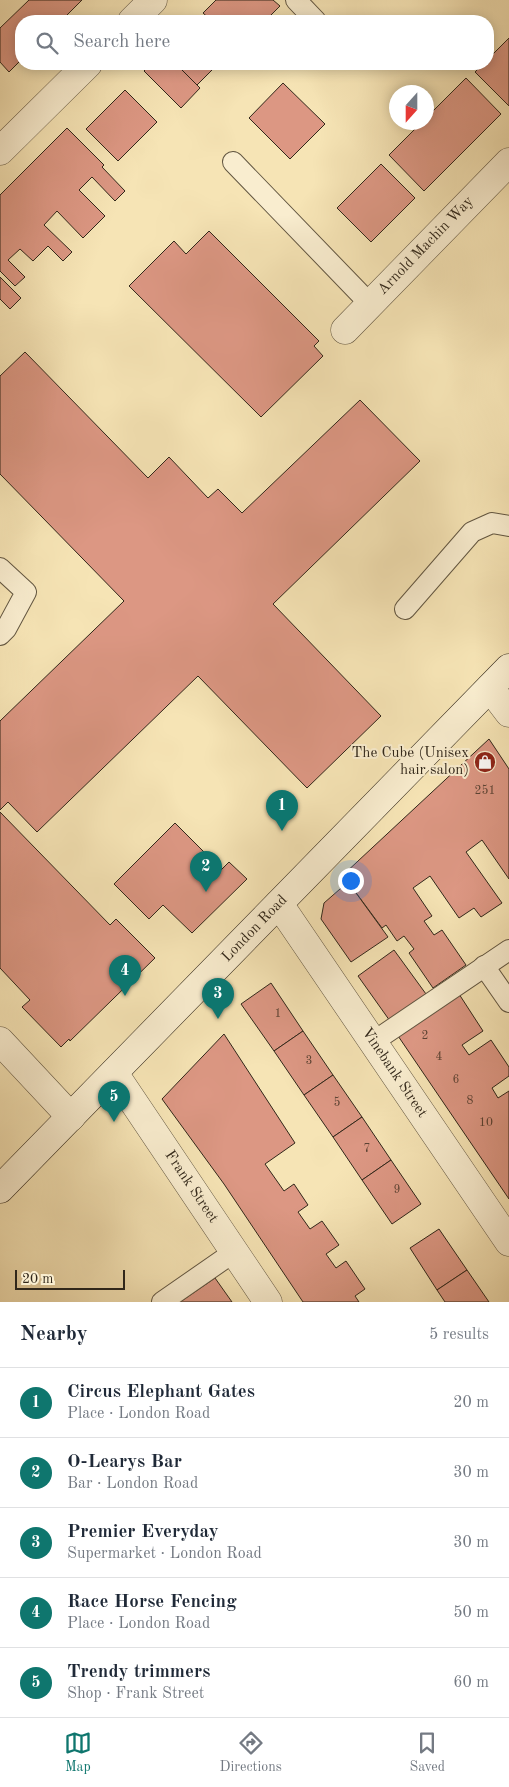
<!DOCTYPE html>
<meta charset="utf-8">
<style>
:root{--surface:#fff;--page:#f2f2f3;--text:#1f2937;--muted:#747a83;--line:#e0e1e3;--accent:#0f766e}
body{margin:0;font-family:"Old Standard TT",serif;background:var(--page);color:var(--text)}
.compass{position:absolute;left:389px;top:85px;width:45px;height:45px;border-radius:50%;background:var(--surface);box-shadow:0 2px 12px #0003;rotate:201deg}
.scale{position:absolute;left:15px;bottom:12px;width:110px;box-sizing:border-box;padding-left:5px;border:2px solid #31271a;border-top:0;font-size:14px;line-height:18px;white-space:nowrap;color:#31271a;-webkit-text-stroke:4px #f9edcf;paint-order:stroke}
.you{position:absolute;left:350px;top:880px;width:18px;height:18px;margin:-12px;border:4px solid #fff;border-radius:50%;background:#1a73e8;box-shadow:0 0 0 8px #1a73e833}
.badge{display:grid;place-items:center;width:32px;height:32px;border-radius:50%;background:var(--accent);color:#fff;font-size:16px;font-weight:700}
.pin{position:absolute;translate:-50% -41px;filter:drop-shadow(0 1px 2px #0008)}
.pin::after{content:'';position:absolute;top:26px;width:18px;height:15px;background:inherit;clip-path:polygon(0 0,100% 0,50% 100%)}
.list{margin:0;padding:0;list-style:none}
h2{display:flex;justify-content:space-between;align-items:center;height:65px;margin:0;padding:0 20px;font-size:21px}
h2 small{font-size:16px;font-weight:400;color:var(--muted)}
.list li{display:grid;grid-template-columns:32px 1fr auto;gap:15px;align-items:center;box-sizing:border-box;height:70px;padding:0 20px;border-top:1px solid var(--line)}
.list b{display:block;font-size:19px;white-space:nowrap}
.list p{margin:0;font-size:16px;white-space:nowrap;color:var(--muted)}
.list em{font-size:16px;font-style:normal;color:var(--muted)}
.icon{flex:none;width:28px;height:28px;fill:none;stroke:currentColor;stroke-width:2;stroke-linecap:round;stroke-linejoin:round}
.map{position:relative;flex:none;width:509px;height:1302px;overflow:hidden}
.search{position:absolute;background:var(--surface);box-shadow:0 2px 12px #0003;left:15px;right:15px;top:15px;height:55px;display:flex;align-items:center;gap:12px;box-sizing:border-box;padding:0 18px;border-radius:20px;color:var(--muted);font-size:19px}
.sheet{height:415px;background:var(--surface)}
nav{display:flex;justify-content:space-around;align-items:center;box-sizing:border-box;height:70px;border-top:1px solid var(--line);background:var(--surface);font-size:14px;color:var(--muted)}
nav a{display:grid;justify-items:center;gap:2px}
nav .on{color:var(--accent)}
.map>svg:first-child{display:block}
.building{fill:#dc9783;stroke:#31271a}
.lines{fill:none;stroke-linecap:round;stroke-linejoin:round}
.lane-casing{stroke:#625641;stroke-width:22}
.street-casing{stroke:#625641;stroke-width:29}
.secondary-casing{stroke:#31271a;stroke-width:29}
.lane{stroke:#f9edcf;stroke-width:20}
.street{stroke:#f9edcf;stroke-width:28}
.secondary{stroke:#f9edcf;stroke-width:28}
.labels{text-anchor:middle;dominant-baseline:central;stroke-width:4;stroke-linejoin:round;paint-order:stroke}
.number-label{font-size:12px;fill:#5c4334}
.street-label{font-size:15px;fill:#31271a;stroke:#f9edcf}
.poi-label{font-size:15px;fill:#31271a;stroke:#f9edcf;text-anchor:end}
</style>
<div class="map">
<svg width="509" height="1302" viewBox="0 0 509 1302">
<rect width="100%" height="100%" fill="#f6e4b5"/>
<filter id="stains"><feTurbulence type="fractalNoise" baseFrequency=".004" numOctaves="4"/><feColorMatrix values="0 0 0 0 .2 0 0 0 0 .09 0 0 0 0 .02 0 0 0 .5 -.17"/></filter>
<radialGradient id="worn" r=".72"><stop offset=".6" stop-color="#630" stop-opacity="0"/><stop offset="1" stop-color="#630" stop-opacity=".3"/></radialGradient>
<g class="building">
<path d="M 29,0 L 82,0 L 61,21 L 21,21 L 21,60 L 9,72 L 0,62 L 0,28 Z"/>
<path d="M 216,0 L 273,0 L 280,6 L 265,21 L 212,21 L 203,13 Z"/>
<path d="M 509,38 L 509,106 L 475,72 L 483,64 L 488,64 L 488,59 Z"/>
<path d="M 151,64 L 176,64 L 200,88 L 181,108 L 144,71 Z"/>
<path d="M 176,64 L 218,64 L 197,85 Z"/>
<path d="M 466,78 L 501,114 L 424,191 L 389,155 L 422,122 L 426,122 L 426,118 Z"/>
<path d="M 283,83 L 325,124 L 290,159 L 249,118 Z"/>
<path d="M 125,90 L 157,122 L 118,161 L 86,129 Z"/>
<path d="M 67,128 L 104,165 L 102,167 L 125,191 L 115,201 L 92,177 L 79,190 L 105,216 L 83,238 L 57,211 L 44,225 L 72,252 L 63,261 L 48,246 L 33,261 L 20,249 L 8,260 L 25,277 L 15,286 L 0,271 L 0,195 Z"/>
<path d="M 381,164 L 415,198 L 371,242 L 337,208 Z"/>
<path d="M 209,231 L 319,341 L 314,346 L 323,356 L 261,417 L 129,286 L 174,241 L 186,254 Z"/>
<path d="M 0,277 L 21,298 L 10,309 L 0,299 Z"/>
<path d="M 25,352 L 148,478 L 169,457 L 208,498 L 218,489 L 242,513 L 360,400 L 420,461 L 273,604 L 381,716 L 307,788 L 198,676 L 37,832 L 8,802 L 0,810 L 0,721 L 124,601 L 0,474 L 0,376 Z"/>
<path d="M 489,739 L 509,769 L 509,879 L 482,840 L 466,852 L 502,903 L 481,917 L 474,908 L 459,918 L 430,876 L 413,888 L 432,916 L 424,921 L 434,935 L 442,930 L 466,965 L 433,988 L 409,953 L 414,949 L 404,936 L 397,941 L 386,925 L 382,928 L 343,875 Z"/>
<path d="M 0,812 L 110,925 L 116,919 L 155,958 L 70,1041 L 69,1039 L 61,1047 L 22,1007 L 30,1000 L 0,968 Z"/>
<path d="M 175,823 L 211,859 L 196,873 L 207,884 L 229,862 L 247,879 L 192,933 L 163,905 L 149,919 L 114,884 Z"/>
<path d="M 348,882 L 388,937 L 351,962 L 321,919 L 324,903 Z"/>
<path d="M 394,950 L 426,994 L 390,1021 L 358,976 Z"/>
<path d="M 271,983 L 303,1031 L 274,1051 L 241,1004 Z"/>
<path d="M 459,994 L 483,1031 L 462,1045 L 469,1055 L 491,1040 L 509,1067 L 509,1076 L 492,1088 L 498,1098 L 509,1091 L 509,1199 L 394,1030 Z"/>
<path d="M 303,1031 L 333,1075 L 304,1095 L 274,1051 Z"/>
<path d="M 224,1034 L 295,1143 L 265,1164 L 284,1191 L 294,1184 L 308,1205 L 298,1212 L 310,1229 L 322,1221 L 339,1245 L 326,1254 L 336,1268 L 346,1261 L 365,1289 L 355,1296 L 359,1302 L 303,1302 L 224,1184 L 162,1099 Z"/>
<path d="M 333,1075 L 362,1117 L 333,1137 L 304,1095 Z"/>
<path d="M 362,1117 L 391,1160 L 362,1180 L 333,1137 Z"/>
<path d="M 391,1160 L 421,1204 L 392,1224 L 362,1180 Z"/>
<path d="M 439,1229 L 467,1270 L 437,1290 L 410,1248 Z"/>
<path d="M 467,1270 L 489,1302 L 445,1302 L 437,1290 Z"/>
<path d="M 215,1278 L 232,1302 L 180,1302 Z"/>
</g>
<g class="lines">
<g class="lane-casing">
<g id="lane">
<path d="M 296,0 L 316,21"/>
<path d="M 233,162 L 370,304"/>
<path d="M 0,568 L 26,592 L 6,629 L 0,635"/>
<path d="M 405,609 L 472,532 L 492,523 L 509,526"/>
<path d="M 484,966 L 509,1002"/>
<path d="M 373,1042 L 509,950"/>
<path d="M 162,1302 L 234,1252"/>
</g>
</g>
<g class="street-casing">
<g id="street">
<path d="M 132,21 L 153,0"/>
<path d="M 0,151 L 88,64"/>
<path d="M 345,330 L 509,162"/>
<path d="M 490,688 L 509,713"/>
<path d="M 279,904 L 509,1242"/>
<path d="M 0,1041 L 71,1117"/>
<path d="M 114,1073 L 268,1302"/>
</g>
</g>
<g class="secondary-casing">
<path id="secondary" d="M 0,1189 L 509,668"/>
</g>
<use href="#lane" class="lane"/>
<use href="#street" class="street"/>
<use href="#secondary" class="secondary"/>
</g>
<defs>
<g id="shop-disc" transform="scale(1.125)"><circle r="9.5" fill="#8f2418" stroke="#f9edcf"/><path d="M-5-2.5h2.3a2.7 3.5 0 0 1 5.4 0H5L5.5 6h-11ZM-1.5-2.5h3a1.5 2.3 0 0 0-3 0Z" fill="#fff"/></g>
</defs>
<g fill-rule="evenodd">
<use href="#shop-disc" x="485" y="762"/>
</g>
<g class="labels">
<g class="number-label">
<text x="485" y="791">251</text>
<text x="278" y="1014">1</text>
<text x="425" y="1036">2</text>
<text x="439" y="1057">4</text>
<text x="309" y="1061">3</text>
<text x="456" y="1080">6</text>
<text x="470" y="1101">8</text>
<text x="337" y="1103">5</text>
<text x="486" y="1123">10</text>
<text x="367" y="1149">7</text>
<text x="397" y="1190">9</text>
</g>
<g class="street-label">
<text transform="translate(426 246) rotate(-46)">Arnold Machin Way</text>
<text transform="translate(255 929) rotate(-46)">London Road</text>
<text transform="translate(394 1073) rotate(56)">Vinebank Street</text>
<text transform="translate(191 1187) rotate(56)">Frank Street</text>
</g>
<g class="poi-label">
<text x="469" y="753">The Cube (Unisex<tspan x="469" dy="17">hair salon)</tspan></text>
</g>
</g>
<rect width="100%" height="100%" filter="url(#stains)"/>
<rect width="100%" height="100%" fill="url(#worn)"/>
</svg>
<svg class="compass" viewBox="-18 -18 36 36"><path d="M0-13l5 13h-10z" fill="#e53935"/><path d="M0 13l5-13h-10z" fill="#747a83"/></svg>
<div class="scale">20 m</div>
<div class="you"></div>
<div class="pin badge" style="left:282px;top:831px">1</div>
<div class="pin badge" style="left:206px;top:892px">2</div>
<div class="pin badge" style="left:218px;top:1019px">3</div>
<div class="pin badge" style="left:125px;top:996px">4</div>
<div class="pin badge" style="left:114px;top:1122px">5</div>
<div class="search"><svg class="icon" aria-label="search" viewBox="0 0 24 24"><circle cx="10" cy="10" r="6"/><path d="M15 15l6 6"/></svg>Search here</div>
</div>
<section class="sheet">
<h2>Nearby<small>5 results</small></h2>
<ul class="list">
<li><span class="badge">1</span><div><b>Circus Elephant Gates</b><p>Place · London Road</p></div><em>20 m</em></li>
<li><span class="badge">2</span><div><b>O-Learys Bar</b><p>Bar · London Road</p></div><em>30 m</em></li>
<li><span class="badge">3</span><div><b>Premier Everyday</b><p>Supermarket · London Road</p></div><em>30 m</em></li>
<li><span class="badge">4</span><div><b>Race Horse Fencing</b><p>Place · London Road</p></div><em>50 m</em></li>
<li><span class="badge">5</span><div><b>Trendy trimmers</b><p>Shop · Frank Street</p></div><em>60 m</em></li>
</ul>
</section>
<nav>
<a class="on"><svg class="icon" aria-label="map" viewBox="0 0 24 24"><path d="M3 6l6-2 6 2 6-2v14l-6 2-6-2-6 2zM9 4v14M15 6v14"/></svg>Map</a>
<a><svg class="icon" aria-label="directions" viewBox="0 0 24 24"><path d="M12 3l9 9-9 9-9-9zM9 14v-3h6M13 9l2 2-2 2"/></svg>Directions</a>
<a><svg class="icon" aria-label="saved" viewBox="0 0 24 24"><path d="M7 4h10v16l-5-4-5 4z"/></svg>Saved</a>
</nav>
